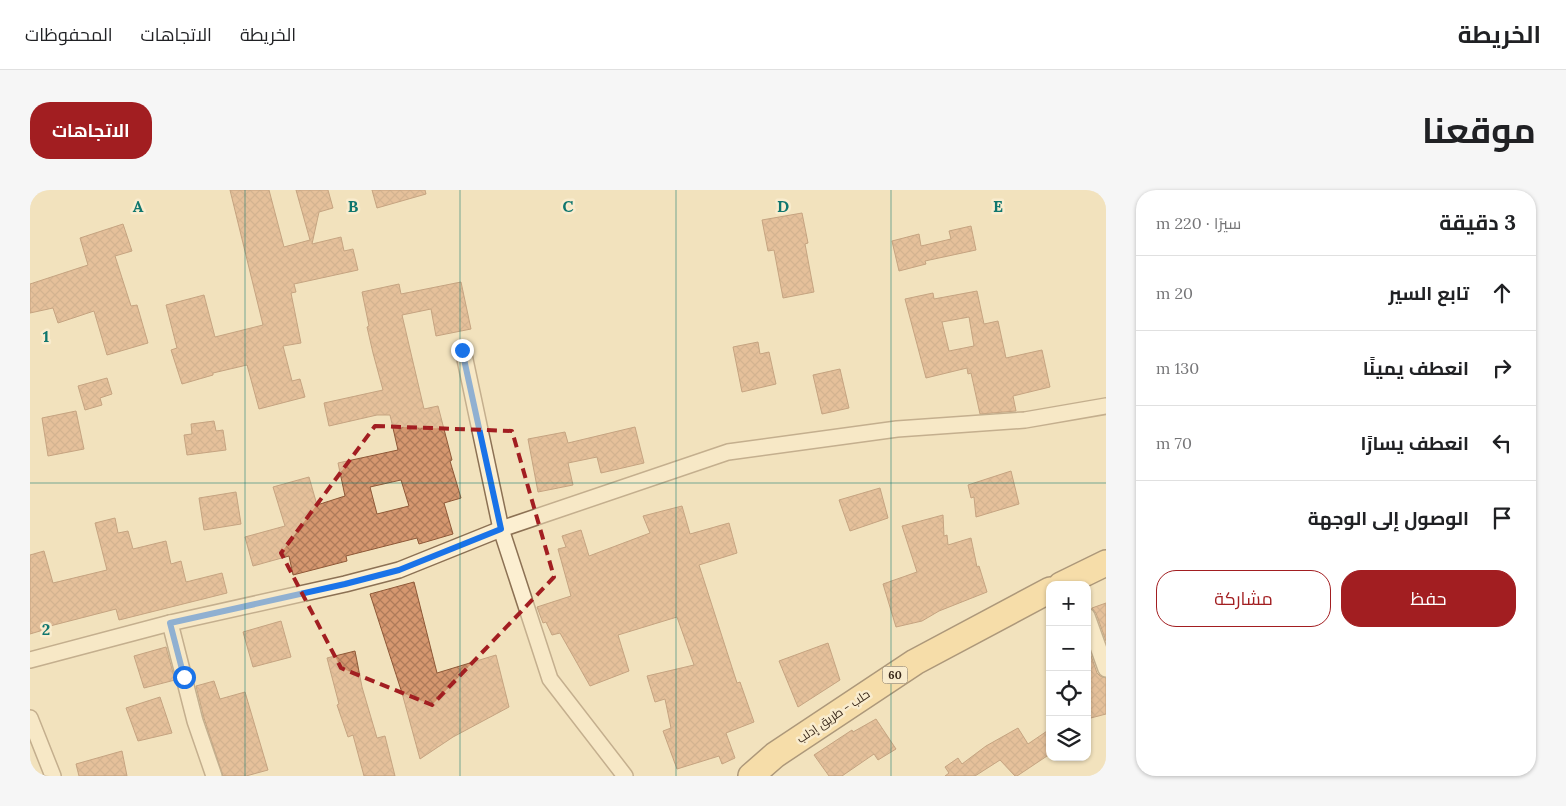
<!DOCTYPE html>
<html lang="ar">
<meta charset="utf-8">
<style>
:root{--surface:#fff;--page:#f6f6f6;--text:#202124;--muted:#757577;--line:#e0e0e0;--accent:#a21e21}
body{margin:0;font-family:Lora,Cairo,serif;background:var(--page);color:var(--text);direction:rtl}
.controls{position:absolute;right:15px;bottom:15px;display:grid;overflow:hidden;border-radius:10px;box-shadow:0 1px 4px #0004}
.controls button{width:45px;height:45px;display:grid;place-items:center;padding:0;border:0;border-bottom:1px solid var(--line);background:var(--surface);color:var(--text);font:25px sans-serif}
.stop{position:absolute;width:15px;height:15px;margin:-11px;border:4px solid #1a73e8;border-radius:50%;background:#fff}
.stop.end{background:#1a73e8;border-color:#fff;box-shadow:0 1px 5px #0008}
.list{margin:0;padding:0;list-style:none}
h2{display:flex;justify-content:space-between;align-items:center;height:65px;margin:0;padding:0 20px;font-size:21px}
h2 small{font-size:16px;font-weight:400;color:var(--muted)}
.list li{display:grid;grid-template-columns:32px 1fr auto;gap:15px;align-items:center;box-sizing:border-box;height:75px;padding:0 20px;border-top:1px solid var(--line)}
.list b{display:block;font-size:19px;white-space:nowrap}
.list em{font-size:16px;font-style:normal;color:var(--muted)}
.actions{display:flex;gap:10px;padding:15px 20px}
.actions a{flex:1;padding:11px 0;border:1px solid var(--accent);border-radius:20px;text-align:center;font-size:18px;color:var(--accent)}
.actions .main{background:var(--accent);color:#fff}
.icon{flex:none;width:28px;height:28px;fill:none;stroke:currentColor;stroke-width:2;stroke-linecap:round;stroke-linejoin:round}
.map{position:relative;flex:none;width:1076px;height:586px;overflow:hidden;direction:ltr;border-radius:20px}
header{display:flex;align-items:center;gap:30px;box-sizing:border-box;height:70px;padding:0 25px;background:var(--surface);border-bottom:1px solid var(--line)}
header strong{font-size:24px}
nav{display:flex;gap:28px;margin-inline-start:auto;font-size:18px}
.intro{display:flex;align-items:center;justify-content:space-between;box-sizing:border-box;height:120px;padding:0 30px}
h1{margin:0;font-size:35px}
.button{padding:12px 22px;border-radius:20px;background:var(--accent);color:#fff;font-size:18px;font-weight:700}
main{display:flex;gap:30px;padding:0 30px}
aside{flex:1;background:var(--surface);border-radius:20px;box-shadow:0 1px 4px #0004}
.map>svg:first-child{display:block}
.building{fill:url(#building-cross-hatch);stroke:#8e5837;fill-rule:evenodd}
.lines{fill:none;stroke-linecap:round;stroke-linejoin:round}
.street-casing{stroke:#8c7154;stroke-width:18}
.primary-casing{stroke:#593f29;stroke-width:28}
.street{stroke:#fcefd1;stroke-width:15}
.primary{stroke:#fbd790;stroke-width:25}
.route{stroke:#1a73e8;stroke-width:6}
.marked{fill:none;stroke:#a21e21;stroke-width:4;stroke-dasharray:10 6;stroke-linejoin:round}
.grid{fill:none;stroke:#0f766e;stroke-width:1;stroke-opacity:0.55}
.labels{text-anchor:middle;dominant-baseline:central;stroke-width:5;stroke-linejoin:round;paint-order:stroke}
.shield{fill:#f9ecce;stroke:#736451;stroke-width:1}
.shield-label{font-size:11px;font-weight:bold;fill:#3a291b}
.street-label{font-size:12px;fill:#3a291b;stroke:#f9ecce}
.grid-label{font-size:16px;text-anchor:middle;font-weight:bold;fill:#0f766e;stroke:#f9ecce;stroke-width:5;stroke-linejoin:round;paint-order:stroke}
</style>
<header>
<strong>الخريطة</strong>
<nav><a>الخريطة</a><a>الاتجاهات</a><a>المحفوظات</a></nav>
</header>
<div class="intro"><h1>موقعنا</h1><a class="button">الاتجاهات</a></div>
<main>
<aside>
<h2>3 دقيقة<small>سيرًا · 220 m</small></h2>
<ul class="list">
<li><svg class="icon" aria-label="ahead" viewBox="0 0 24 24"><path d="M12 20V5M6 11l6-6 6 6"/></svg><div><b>تابع السير</b></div><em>20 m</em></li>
<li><svg class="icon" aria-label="right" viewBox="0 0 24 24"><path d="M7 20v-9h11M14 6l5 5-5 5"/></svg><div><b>انعطف يمينًا</b></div><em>130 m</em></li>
<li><svg class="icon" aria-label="left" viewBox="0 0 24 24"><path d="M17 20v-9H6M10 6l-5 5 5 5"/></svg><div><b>انعطف يسارًا</b></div><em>70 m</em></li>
<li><svg class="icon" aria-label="arrive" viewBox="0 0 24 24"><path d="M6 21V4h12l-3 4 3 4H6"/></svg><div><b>الوصول إلى الوجهة</b></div></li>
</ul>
<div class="actions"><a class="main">حفظ</a><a>مشاركة</a></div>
</aside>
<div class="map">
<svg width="1076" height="586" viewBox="0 0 1076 586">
<defs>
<pattern id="building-cross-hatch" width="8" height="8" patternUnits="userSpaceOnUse" patternTransform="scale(1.25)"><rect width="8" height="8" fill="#d5976f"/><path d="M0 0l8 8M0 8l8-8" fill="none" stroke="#ae7b5a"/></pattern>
</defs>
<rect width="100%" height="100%" fill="#f2e2bd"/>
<g class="building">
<path d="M 200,0 L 239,0 L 254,57 L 280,50 L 266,0 L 298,0 L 303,18 L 289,22 L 282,54 L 311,47 L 314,61 L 323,59 L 328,80 L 264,94 L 266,102 L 261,103 L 271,153 L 253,156 L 262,191 L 270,189 L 275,207 L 229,219 L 217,175 L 183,183 L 183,185 L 152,194 L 141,160 L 147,158 L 136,115 L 174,105 L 185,147 L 233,135 Z"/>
<path d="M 342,0 L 395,0 L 396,4 L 347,18 Z"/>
<path d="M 772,23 L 778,53 L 775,54 L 784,102 L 753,108 L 744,60 L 738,61 L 732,30 Z"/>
<path d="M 93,34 L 102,61 L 85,66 L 101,116 L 107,115 L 118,153 L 77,165 L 64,121 L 28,133 L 23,118 L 0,123 L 0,94 L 58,75 L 50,48 Z"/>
<path d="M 941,36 L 946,60 L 895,71 L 896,74 L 869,81 L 862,51 L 889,44 L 891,56 L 921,49 L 919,41 Z"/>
<path d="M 431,92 L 441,139 L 406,146 L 401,119 L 372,125 L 394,219 L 408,216 L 422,270 L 420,271 L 431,308 L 414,313 L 423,344 L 389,354 L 387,348 L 316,366 L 317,371 L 263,385 L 259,366 L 223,376 L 215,347 L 255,336 L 243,297 L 279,287 L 287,315 L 315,306 L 308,273 L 368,260 L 360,225 L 347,225 L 299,236 L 294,213 L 353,200 L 343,163 L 337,137 L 339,136 L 332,102 L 369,94 L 371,104 ZM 371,290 L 379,316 L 347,324 L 340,297 Z"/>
<path d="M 947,101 L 954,134 L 968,131 L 976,168 L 1012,160 L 1020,197 L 983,206 L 986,221 L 950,224 L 941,183 L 938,184 L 937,178 L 896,188 L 875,109 L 903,103 L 904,109 ZM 939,127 L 944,156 L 919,161 L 912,132 Z"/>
<path d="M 728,152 L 730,164 L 739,162 L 746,194 L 712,202 L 703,157 Z"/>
<path d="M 810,179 L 819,218 L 792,224 L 783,185 Z"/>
<path d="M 77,188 L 82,204 L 70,208 L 72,215 L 55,220 L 48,196 Z"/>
<path d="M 46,221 L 54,259 L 18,266 L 12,228 Z"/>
<path d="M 184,231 L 186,241 L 193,240 L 196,260 L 157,265 L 154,245 L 162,244 L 161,234 Z"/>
<path d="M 605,237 L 614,273 L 571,283 L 567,267 L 538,273 L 543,295 L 508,302 L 498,249 L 535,242 L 538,253 Z"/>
<path d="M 981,281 L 989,314 L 946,327 L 944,307 L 941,308 L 938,295 Z"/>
<path d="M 850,298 L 858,328 L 820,341 L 809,310 Z"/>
<path d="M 206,302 L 211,334 L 174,340 L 169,308 Z"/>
<path d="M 652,316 L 660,344 L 699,333 L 707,363 L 669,375 L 707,493 L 710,492 L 724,532 L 696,543 L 705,568 L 692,574 L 689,566 L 647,579 L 633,541 L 641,538 L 635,509 L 625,512 L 617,486 L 664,475 L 647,427 L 588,445 L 599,481 L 560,496 L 530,443 L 522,445 L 516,432 L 513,433 L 507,417 L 541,406 L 528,359 L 536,357 L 532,346 L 551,340 L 559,366 L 620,343 L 613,326 Z"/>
<path d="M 913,325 L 914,346 L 917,345 L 918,355 L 941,348 L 947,377 L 949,376 L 957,402 L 909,421 L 892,431 L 866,437 L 853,394 L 887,382 L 872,336 Z"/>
<path d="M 85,328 L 88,343 L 98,341 L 103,359 L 136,351 L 141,374 L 151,371 L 156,392 L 192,383 L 197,403 L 89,430 L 86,419 L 20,436 L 20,438 L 0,444 L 0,365 L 14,361 L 23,393 L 77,380 L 65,333 Z"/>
<path d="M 384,392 L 407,483 L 466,465 L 479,517 L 423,547 L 390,569 L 372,503 L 340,404 Z"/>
<path d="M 1076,413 L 1076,451 L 1066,423 L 1062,418 Z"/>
<path d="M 251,431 L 261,467 L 223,477 L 213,442 Z"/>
<path d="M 798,453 L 810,490 L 768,517 L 749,471 Z"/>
<path d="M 1057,454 L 1067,483 L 1070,486 L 1076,488 L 1076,524 L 1057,529 Z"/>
<path d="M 136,457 L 145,490 L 114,498 L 104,466 Z"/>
<path d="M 325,461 L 332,497 L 347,548 L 355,546 L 365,586 L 334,586 L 323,545 L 318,547 L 307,515 L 309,514 L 297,468 Z"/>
<path d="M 184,491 L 190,509 L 215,502 L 238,580 L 216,586 L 193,586 L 174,528 L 166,496 Z"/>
<path d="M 130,507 L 142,543 L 108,551 L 96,518 Z"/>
<path d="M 846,529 L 866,559 L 848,570 L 844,564 L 812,586 L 799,586 L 784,565 L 822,540 L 823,542 Z"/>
<path d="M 988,538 L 998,554 L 1020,539 L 1020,564 L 987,586 L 985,586 L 970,570 L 945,586 L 915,586 L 919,583 L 915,577 L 928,568 L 932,574 L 956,556 Z"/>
<path d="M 92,561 L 97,586 L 49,586 L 46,574 Z"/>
</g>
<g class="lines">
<g class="street-casing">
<g id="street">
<path d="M 433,160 L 471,339 L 520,489 L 595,586"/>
<path d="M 1057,426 L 1076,479"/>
<path d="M 140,433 L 165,531 L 184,586"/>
<path d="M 0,470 L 140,433 L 315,394 L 369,380 L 471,339 L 698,262 L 867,239 L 995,230 L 1076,216"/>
<path d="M 0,528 L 23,586"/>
</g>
</g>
<g class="primary-casing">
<g id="primary">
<path d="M 1031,395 L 1076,373"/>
<path d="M 721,586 L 745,565 L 885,472 L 1020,400"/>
</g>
</g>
<use href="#street" class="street"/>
<use href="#primary" class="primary"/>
</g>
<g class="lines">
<path class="route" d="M 154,487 L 140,433 L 315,394 L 369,380 L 471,339 L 432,160"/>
</g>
<path d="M0 0H1076V586H0ZM 345,236 L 482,241 L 524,387 L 402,515 L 311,478 L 251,363 Z" fill="#f2e2bd" fill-opacity=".55" fill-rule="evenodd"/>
<path class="marked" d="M 345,236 L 482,241 L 524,387 L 402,515 L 311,478 L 251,363 Z"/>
<path class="grid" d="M 215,0 L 215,586M 430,0 L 430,586M 646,0 L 646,586M 861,0 L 861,586M 0,293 L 1076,293"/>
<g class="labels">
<rect class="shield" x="852.5" y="476.5" width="25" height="17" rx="4"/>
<g class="shield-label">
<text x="865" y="485">60</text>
</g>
<g class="street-label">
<text transform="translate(803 526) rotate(-34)">حلب - طريق إدلب</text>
</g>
</g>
<g class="grid-label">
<text x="108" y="22">A</text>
<text x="323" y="22">B</text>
<text x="538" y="22">C</text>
<text x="753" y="22">D</text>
<text x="968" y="22">E</text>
<text x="16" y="152">1</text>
<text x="16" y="445">2</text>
</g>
</svg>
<div class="controls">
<button>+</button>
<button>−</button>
<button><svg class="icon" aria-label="locate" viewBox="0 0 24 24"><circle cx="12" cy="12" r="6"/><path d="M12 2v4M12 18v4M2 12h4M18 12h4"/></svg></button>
<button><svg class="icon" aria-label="layers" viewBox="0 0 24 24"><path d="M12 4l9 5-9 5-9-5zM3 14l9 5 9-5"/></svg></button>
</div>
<div class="stop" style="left:154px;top:487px"></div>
<div class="stop end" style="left:432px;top:160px"></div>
</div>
</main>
